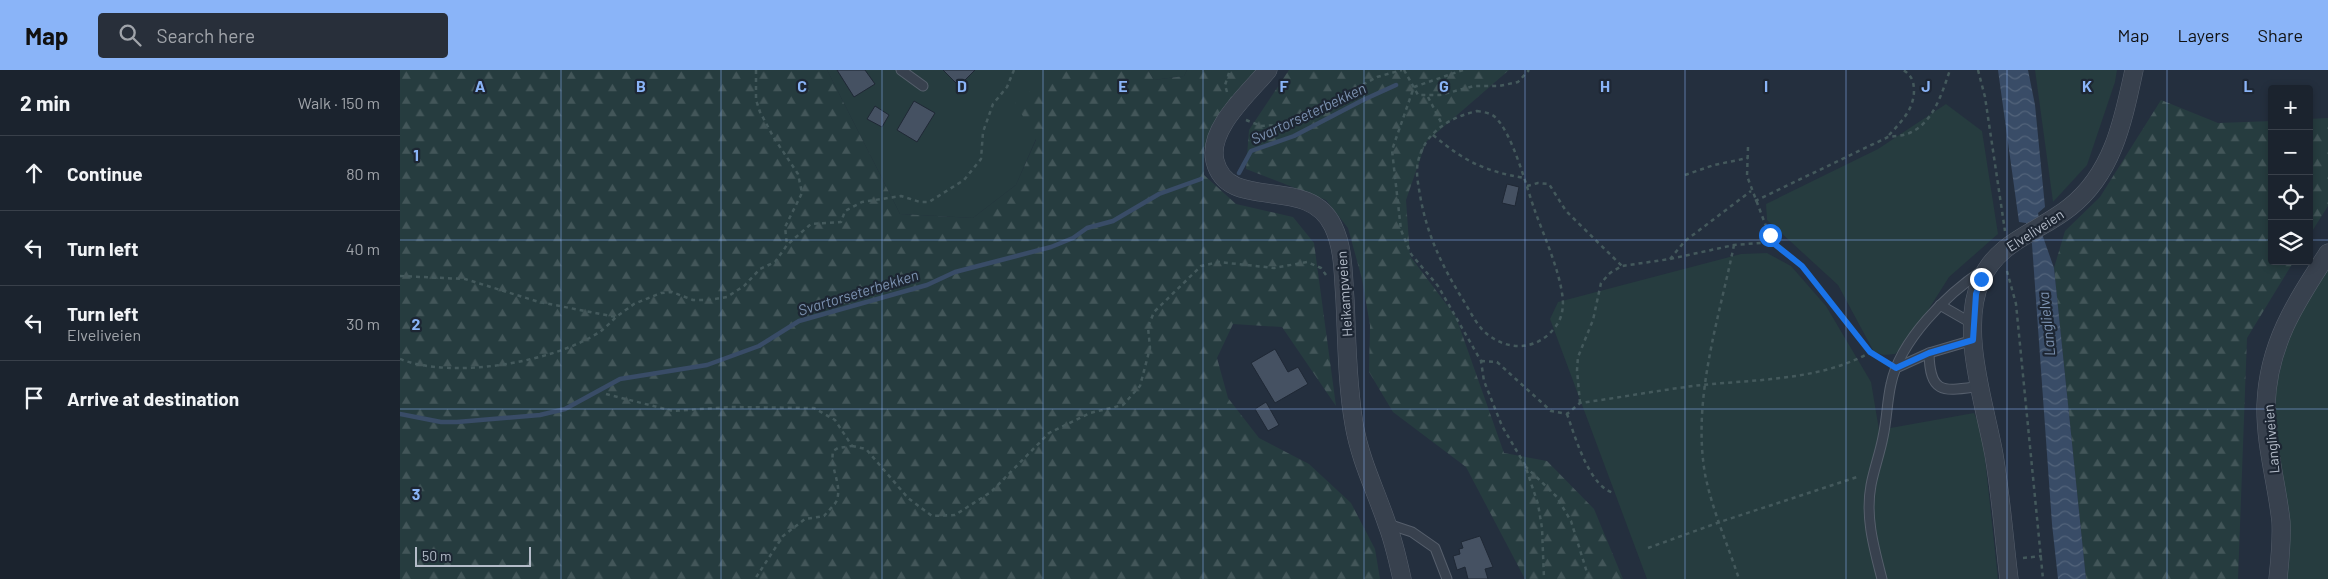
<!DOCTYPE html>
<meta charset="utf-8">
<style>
:root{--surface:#1b232e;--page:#282f3a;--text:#f1f3f6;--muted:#a0a4aa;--line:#39404a;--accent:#8ab4f8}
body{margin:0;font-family:Barlow,sans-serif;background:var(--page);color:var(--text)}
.controls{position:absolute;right:15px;top:15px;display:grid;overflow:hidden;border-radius:5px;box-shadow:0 2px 8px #0003}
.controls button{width:45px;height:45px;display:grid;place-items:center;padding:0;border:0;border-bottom:1px solid var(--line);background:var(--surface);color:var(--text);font:25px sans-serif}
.scale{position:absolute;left:15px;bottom:12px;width:116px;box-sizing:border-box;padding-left:5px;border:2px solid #b4bcc9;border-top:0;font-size:14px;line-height:18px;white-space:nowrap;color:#b4bcc9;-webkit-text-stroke:4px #1d2633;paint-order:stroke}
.stop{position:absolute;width:15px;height:15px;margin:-11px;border:4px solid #1a73e8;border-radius:50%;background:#fff}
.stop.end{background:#1a73e8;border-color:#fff;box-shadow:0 1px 5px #0008}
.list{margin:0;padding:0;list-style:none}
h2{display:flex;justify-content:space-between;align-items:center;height:65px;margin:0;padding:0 20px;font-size:21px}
h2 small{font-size:16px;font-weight:400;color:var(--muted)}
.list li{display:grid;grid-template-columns:32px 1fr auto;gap:15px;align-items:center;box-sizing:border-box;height:75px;padding:0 20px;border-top:1px solid var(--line)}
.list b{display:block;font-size:19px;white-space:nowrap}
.list p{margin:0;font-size:16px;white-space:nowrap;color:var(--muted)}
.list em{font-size:16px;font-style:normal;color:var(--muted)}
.icon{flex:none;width:28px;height:28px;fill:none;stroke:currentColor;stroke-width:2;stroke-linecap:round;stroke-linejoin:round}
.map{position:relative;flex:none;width:1928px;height:509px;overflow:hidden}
header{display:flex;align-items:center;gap:30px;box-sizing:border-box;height:70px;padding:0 25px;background:var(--accent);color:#111}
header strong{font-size:24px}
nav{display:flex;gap:28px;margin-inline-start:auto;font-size:18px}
.search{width:350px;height:45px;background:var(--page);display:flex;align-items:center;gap:12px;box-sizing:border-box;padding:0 18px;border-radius:5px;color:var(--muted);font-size:19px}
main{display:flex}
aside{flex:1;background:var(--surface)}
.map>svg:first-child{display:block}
.green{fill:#263c3f}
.forest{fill:url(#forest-firs)}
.water{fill:url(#water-waves)}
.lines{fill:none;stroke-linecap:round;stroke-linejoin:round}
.stream{stroke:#394c67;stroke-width:4.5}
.building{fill:#455162;stroke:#1f2835}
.service-casing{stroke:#565f6c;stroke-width:11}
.minor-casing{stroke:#565f6c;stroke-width:19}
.path{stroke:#44595c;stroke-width:2.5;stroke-dasharray:4 4;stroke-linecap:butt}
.service{stroke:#38414e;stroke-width:9}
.minor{stroke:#38414e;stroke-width:18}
.route{stroke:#1a73e8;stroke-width:6}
.grid{fill:none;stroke:#8ab4f8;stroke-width:1;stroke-opacity:0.55}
.labels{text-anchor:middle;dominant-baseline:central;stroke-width:4.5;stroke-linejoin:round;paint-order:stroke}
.street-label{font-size:14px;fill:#b4bcc9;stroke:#1d2633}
.water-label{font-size:15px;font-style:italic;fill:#7c92b1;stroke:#1d2633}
.grid-label{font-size:16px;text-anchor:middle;font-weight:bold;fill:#8ab4f8;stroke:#1d2633;stroke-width:4.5;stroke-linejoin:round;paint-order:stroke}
</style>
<header>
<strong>Map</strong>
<div class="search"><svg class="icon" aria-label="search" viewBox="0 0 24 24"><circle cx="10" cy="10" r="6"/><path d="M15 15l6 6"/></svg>Search here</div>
<nav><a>Map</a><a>Layers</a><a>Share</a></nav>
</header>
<main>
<aside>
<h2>2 min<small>Walk · 150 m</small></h2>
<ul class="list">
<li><svg class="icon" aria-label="ahead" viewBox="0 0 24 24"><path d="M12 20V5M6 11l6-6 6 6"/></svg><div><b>Continue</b></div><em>80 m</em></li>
<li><svg class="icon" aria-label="left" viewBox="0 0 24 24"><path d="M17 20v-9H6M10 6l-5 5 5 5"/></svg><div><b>Turn left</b></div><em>40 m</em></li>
<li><svg class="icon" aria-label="left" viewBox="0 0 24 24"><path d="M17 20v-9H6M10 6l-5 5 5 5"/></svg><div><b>Turn left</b><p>Elveliveien</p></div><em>30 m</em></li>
<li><svg class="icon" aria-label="arrive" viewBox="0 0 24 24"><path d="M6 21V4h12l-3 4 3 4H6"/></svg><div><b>Arrive at destination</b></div></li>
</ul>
</aside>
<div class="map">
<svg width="1928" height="509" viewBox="0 0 1928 509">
<defs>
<pattern id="forest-firs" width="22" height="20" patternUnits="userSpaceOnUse" patternTransform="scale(1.25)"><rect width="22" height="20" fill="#263c3f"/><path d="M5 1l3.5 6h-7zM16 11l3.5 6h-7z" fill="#435659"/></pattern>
<pattern id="water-waves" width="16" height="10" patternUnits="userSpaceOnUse" patternTransform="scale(1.25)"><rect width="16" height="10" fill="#394c67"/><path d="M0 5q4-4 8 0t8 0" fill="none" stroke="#53647b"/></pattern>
</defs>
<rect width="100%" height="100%" fill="#242f3e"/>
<g class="green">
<path d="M 427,0 L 659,0 L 636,69 L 616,115 L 573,148 L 500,144 Z"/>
<path d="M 748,0 L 787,0 L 784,6 L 754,10 Z"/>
<path d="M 1635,0 L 1717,0 L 1715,12 L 1687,95 L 1653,132 Z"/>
<path d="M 1546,34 L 1582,61 L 1598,164 L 1549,207 L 1508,272 L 1495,284 L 1484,285 L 1474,282 L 1438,215 L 1367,150 L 1366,134 L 1478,79 Z"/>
<path d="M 1367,183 L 1391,196 L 1426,236 L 1471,312 L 1479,360 L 1574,343 L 1582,361 L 1598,509 L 1247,509 L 1150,249 L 1158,232 L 1341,184 Z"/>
<path d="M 1928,198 L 1928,509 L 1884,509 L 1890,457 L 1877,367 L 1875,321 L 1887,272 L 1913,219 Z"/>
</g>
<g class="forest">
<path d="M 0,0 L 427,0 L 500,144 L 573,148 L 616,115 L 636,70 L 615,32 L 659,0 L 748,0 L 754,10 L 784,6 L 787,0 L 862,0 L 804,78 L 804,105 L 836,134 L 893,147 L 914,173 L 936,336 L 882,257 L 833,254 L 817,288 L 828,328 L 859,368 L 909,394 L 951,433 L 975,479 L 980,509 L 0,509 Z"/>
<path d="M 889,0 L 1109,0 L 1026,72 L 1006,130 L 1010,186 L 1056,247 L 1104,383 L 1147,391 L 1194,439 L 1223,509 L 1125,509 L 1066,397 L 993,342 L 969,302 L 970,255 L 962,209 L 948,158 L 926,130 L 846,99 L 849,60 Z"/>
<path d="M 1761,30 L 1818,53 L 1872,51 L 1872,191 L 1894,191 L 1847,268 L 1838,509 L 1686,509 L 1654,198 L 1665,161 L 1700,127 Z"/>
<path d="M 1928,48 L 1928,136 L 1909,166 L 1909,49 Z"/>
</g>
<path class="water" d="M 1598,0 L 1628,0 L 1635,35 L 1645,137 L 1638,143 L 1642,164 L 1654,198 L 1686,509 L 1658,509 L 1652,454 L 1632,174 L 1626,153 L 1619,152 Z"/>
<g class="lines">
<g class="stream">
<path d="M 839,103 L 851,81 L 894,66 L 963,30 L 996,15"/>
<path d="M 0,344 L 41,352 L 57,352 L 140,345 L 165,339 L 220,309 L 307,295 L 359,276 L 399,251 L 527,215 L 555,202 L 651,177 L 673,168 L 687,158 L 713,151 L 759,124 L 801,109"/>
</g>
</g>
<g class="building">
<path d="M 437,0 L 465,0 L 475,14 L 454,27 Z"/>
<path d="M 543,0 L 575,0 L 559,16 Z"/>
<path d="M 514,31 L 535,43 L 517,72 L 497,60 Z"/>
<path d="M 475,36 L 489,45 L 482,57 L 467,49 Z"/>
<path d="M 1107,114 L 1119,117 L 1115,136 L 1102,133 Z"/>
<path d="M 875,279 L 888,302 L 898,297 L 908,314 L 875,333 L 851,293 Z"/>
<path d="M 866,332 L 879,355 L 868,361 L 855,339 Z"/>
<path d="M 1080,466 L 1093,497 L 1085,499 L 1088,509 L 1068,509 L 1065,497 L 1057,500 L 1053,486 L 1060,484 L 1059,479 L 1063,478 L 1061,472 Z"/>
</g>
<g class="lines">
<g class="service-casing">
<g id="service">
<path d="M 501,0 L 523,16"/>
<path d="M 1540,235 L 1573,254"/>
<path d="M 1529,283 C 1530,326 1544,321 1581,316"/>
<path d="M 1496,298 L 1529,283 L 1573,270"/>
<path d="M 988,454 L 1012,462 L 1035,478 L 1047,509"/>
<path d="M 1482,509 C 1474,478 1465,447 1471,415 C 1474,399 1480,383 1483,367 C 1487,349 1487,331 1491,314 C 1500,270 1547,224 1583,200"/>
</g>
</g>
<g class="minor-casing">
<g id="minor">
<path d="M 868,0 C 849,23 807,59 815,91 C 828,144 908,103 933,156 C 944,179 943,204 945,230 C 947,271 947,313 954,354 C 960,390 976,421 987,454 C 994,472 998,491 1002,509"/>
<path d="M 1609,509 C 1604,468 1601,426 1594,385 C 1585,334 1559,260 1581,210 C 1598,171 1639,162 1670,137 C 1713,103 1723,51 1734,0"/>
<path d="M 1878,509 C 1880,490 1882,471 1881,452 C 1877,413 1865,375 1866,335 C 1868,274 1896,232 1928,183"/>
</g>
</g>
<g class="path">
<path d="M 356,0 L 356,30 L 360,42 L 374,68 L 398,104 L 402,123 L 385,157 L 387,175"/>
<path d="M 1004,0 L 1018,25 L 1040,25 L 1074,16 L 1099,16 L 1118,12 L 1129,0"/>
<path d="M 1063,0 L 1014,17 L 992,80 L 1001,160 L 1011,184 L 1038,216 L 1081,291 L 1084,311 L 1102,356 L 1125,395 L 1138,434 L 1142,458 L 1144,509"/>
<path d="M 1578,0 L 1585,27 L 1605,161"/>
<path d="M 827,22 L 825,15 L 830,0"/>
<path d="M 1028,27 L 1042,54"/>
<path d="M 1077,41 C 1083,42 1091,43 1095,47 C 1113,64 1126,116 1135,141 C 1144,166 1158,197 1162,223 C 1164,234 1163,247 1156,256 C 1139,280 1109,282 1087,264 C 1078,257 1071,243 1065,233 C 1043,198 1027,166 1020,125 C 1018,113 1015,100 1019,88 C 1027,60 1052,47 1077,41 Z"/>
<path d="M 846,50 L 861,56 L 890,54 L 977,7 L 1002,0"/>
<path d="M 1033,65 C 1064,91 1084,101 1124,108"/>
<path d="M 1489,65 C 1503,50 1518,35 1513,12 C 1511,6 1508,3 1503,0"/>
<path d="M 1348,77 L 1347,106 L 1372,172"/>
<path d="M 1285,105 L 1314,95 L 1348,88"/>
<path d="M 1127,116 L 1138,113 L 1149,114 L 1166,141 L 1222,196"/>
<path d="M 1355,131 L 1488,67 C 1494,66 1501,66 1507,64 C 1533,55 1542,23 1550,0"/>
<path d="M 1334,175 C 1319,249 1292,328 1305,404 C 1312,440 1328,475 1339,509"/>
<path d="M 1270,189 L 1285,171 L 1351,121"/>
<path d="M 1607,201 L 1616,234 L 1643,509"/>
<path d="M 0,206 L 65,209 L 139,232 L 216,247 L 234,234 L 261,223 L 272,222 L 293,230 L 309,230 L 327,227 L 344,216 L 360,199 L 375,192 L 387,175 L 411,154 L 441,152 L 445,141 L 462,132 L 501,126 L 520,132 L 529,132 L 564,110 L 581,89 L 583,62 L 593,34 L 607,17 L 614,0"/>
<path d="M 0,289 C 52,310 156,292 201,261 C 206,257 211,252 216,247"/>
<path d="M 1081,291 L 1097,292 L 1151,341 L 1167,344 L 1180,333 C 1217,328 1255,321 1293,316 C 1351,309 1418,312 1471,282"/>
<path d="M 206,324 L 273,341 L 330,337 L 414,338 L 435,350 L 452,376 L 438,378 L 433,381 C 430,400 442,413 437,430 C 435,435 428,441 424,446 L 405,449 L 383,466 L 355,509"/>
<path d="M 1180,333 L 1177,300 L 1178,287 L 1193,250 L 1201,213 L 1210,203 L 1222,196 L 1270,189 L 1334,175 L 1372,172 L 1390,185 L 1414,210 L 1471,282 L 1486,292"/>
<path d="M 1167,344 C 1175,366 1189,417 1214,423"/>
<path d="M 452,376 L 466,379 L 508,428 L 532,446 L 555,445 L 591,422 L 649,363 L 690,343 L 723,335 L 740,316 L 750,278 L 748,257 L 754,242 L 801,196 L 819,192 L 874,198 L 907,192 L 921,198 L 926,205"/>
<path d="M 1125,396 L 1156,426 L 1171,451 L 1189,509"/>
<path d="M 1248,478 L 1320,452 L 1460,406"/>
<path d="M 1623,488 L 1642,486"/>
</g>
<use href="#service" class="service"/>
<use href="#minor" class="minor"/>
</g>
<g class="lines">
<path class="route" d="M 1370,165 L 1372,172 L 1402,196 L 1470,282 L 1496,298 L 1529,283 L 1573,270 L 1576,224 L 1581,209"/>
</g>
<path class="grid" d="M 161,0 L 161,509M 321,0 L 321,509M 482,0 L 482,509M 643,0 L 643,509M 803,0 L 803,509M 964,0 L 964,509M 1125,0 L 1125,509M 1285,0 L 1285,509M 1446,0 L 1446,509M 1607,0 L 1607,509M 1767,0 L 1767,509M 0,170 L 1872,170M 1909,170 L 1928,170M 0,339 L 1928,339"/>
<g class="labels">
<g class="street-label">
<text transform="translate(1635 160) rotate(-33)">Elveliveien</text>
<text transform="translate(944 224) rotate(-94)">Heikampveien</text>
<text transform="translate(1871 369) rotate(-95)">Langliveien</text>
</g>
<g class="water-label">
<text transform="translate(908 43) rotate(-25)">Svartorseterbekken</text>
<text transform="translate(458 222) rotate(-17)">Svartorseterbekken</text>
<text transform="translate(1646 254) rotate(-96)">Langlielva</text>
</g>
</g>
<g class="grid-label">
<text x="80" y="22">A</text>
<text x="241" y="22">B</text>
<text x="402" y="22">C</text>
<text x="562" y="22">D</text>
<text x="723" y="22">E</text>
<text x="884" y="22">F</text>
<text x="1044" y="22">G</text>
<text x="1205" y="22">H</text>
<text x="1366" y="22">I</text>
<text x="1526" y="22">J</text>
<text x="1687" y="22">K</text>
<text x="1848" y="22">L</text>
<text x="16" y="91">1</text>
<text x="16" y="260">2</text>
<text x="16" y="430">3</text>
</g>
</svg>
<div class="controls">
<button>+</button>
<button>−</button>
<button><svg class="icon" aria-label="locate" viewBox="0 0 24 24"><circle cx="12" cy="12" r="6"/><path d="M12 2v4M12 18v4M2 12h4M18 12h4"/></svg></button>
<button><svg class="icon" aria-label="layers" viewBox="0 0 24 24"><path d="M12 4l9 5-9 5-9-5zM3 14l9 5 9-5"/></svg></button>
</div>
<div class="scale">50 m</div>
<div class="stop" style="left:1370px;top:165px"></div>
<div class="stop end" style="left:1581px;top:209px"></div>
</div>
</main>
